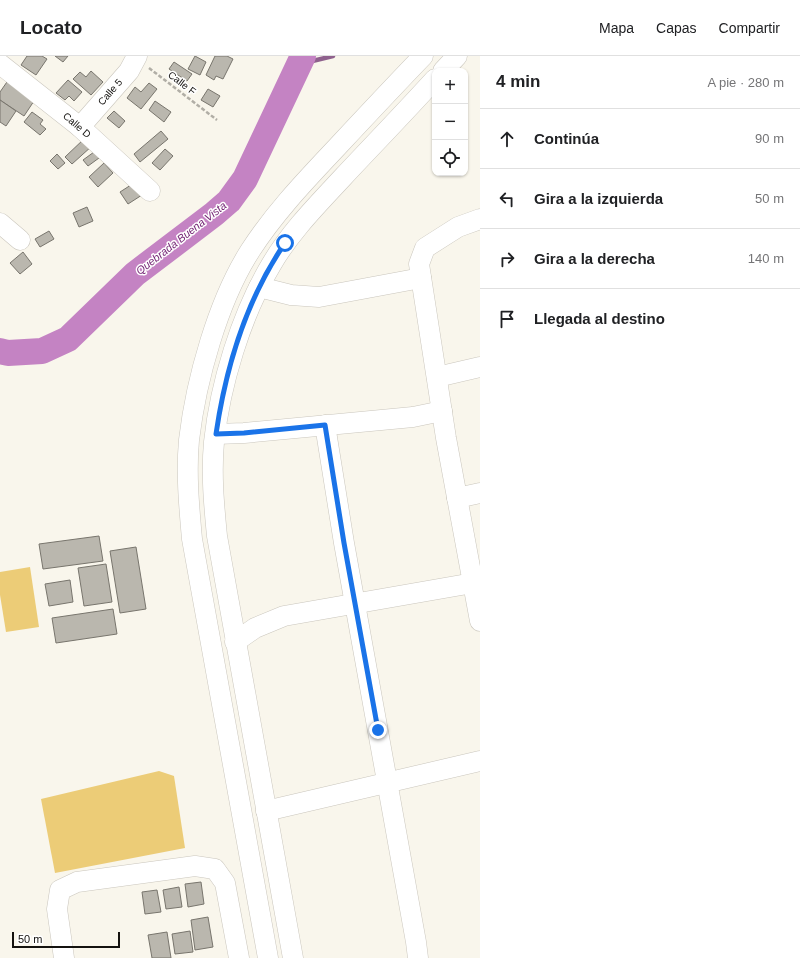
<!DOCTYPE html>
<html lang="es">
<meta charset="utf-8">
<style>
:root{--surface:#fff;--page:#f6f6f6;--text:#202124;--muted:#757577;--line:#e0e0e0}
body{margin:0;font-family:Helvetica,sans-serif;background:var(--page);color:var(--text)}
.controls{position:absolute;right:12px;top:12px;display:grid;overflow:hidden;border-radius:8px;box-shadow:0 1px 3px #0004}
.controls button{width:36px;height:36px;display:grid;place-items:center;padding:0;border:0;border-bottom:1px solid var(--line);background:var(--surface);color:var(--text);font:20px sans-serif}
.scale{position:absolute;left:12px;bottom:10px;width:108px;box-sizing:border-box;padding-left:4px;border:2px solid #14120f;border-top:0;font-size:11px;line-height:14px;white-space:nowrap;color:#14120f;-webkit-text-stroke:3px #fff;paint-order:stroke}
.stop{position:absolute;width:12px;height:12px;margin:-9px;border:3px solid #1a73e8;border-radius:50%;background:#fff}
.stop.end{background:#1a73e8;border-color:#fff;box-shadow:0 1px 4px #0008}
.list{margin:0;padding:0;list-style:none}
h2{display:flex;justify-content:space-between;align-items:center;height:52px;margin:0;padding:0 16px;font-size:17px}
h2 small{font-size:13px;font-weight:400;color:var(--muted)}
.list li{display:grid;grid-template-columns:26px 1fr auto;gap:12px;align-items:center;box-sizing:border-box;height:60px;padding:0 16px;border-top:1px solid var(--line)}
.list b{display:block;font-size:15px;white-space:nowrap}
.list em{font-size:13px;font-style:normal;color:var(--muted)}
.icon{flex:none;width:22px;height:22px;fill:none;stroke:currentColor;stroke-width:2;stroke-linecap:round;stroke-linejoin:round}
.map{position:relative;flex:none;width:480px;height:902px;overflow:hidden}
header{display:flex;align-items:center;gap:24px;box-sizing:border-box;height:56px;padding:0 20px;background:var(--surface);border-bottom:1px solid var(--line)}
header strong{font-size:19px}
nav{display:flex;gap:22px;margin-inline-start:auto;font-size:14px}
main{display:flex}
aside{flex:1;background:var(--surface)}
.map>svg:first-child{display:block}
.green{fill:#eccc77}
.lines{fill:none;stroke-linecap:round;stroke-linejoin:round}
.stream{stroke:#8f618d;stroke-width:4.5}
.river{stroke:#c483c3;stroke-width:26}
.building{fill:#bab7ae;stroke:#78756d}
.minor-casing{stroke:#cac6bd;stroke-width:21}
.path{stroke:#b1aea6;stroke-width:2.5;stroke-dasharray:4 2;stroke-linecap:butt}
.minor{stroke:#fff;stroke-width:20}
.route{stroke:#1a73e8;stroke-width:5}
.labels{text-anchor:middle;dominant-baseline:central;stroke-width:3;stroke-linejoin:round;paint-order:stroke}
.street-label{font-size:10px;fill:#14120f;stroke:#fff}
.water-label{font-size:11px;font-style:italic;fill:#752776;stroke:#fff}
</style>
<header>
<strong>Locato</strong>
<nav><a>Mapa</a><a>Capas</a><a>Compartir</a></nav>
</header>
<main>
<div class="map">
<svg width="480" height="902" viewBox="0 0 480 902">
<rect width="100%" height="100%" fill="#f9f6ec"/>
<g class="green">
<path d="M 30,511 L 39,571 L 6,576 L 0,539 L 0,516 Z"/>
<path d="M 159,715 L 174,720 L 185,792 L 55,817 L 41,743 Z"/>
</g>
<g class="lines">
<path class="stream" d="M 300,8 L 333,0"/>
<path class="river" d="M 0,295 L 8,297 L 42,295 L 68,283 L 135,218 L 214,158 L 229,145 L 245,123 L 303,0"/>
</g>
<g class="building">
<path d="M 27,0 L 42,0 L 47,3 L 36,19 L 21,9 Z"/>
<path d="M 55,0 L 68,0 L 63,6 Z"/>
<path d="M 195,0 L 206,6 L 200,19 L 188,13 Z"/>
<path d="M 215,0 L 227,0 L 233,3 L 223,23 L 216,20 L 214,24 L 206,19 Z"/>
<path d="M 174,6 L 192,18 L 187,25 L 169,13 Z"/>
<path d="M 91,15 L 103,26 L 91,39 L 73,23 L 80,16 L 86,21 Z"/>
<path d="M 9,23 L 36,42 L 24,60 L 0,44 L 0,36 Z"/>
<path d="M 68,24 L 82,36 L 74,45 L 69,40 L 65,44 L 56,37 Z"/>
<path d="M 149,27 L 157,33 L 141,53 L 127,42 L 135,31 L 141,36 Z"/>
<path d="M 208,33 L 220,40 L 213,51 L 201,44 Z"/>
<path d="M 0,44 L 16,55 L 6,70 L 0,66 Z"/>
<path d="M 155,45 L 171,56 L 164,66 L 149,54 Z"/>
<path d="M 114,55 L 125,65 L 119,72 L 107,62 Z"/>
<path d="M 32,56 L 43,64 L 40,68 L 46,73 L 40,79 L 24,66 Z"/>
<path d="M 161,75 L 168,83 L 140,106 L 134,98 Z"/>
<path d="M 85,82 L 92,90 L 72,108 L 65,101 Z"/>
<path d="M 165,93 L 173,100 L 160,114 L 152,107 Z"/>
<path d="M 94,96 L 99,102 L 88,110 L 83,104 Z"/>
<path d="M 57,98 L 65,107 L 58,113 L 50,105 Z"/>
<path d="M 104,107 L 113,117 L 98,131 L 89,121 Z"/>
<path d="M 134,127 L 142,139 L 128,148 L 120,136 Z"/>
<path d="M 87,151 L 93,165 L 79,171 L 73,157 Z"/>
<path d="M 49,175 L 54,183 L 40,191 L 35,183 Z"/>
<path d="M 23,196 L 32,208 L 20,218 L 10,207 Z"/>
<path d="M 99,480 L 103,505 L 43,513 L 39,488 Z"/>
<path d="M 136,491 L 146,553 L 120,557 L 110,495 Z"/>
<path d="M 106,508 L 112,546 L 84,550 L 78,512 Z"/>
<path d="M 70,524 L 73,546 L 49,550 L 45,528 Z"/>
<path d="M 113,553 L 117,578 L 56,587 L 52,562 Z"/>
<path d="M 201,826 L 204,848 L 188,851 L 185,828 Z"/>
<path d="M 179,831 L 182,851 L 166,853 L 163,834 Z"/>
<path d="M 157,834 L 161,856 L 145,858 L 142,836 Z"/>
<path d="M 208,861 L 213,891 L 195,894 L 191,864 Z"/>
<path d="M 190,875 L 193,896 L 175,898 L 172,878 Z"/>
<path d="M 167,876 L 171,902 L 152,902 L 148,879 Z"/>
</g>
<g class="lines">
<g class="minor-casing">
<g id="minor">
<path d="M 0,8 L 80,71 L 150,135"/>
<path d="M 443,15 L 457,0"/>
<path d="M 80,71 L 129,15 L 137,0"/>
<path d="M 480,163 L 458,171 L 425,192 L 419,208 L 446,382 L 480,565"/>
<path d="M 0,167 L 20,184"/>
<path d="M 259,231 L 291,239 L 319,241 L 421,222"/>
<path d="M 437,321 L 480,311"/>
<path d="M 325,369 L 344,487 L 416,886 L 418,902"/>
<path d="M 216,378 L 244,377 L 413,361 L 442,355"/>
<path d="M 457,442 L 480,437"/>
<path d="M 235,586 L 255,572 L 284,560 L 473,527"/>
<path d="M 266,755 L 480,705"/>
<path d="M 64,902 L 57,853 L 60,834 L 77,826 L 195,810 L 215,813 L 225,827 L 239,902"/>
<path d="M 268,902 L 192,483 C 189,450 186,417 189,384 C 196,324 218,245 250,195 C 275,156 307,123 338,90 C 366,60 394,30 423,0"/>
<path d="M 293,902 L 217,480 C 214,449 211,418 214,386 C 220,329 241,259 271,209 C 290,176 318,148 344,120 C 374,88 405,56 435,23"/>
</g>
</g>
<path class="path" d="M 149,12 L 217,64"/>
<use href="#minor" class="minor"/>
</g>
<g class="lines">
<path class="route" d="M 285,187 C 246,244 226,310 216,378 L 244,377 L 325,369 L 344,487 L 378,674"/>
</g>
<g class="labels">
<g class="street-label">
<text transform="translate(182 27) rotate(37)">Calle F</text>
<text transform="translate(110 36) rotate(-49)">Calle 5</text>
<text transform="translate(77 69) rotate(41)">Calle D</text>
</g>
<g class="water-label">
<text transform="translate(181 182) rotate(-38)">Quebrada Buena Vista</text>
</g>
</g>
</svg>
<div class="controls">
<button>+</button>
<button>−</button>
<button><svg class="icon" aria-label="locate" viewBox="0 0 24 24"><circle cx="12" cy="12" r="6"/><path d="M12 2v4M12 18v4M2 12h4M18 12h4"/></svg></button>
</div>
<div class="scale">50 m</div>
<div class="stop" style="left:285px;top:187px"></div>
<div class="stop end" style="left:378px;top:674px"></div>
</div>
<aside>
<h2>4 min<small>A pie · 280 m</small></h2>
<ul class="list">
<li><svg class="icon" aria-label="ahead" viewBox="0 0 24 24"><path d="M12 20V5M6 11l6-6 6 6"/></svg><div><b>Continúa</b></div><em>90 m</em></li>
<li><svg class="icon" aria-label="left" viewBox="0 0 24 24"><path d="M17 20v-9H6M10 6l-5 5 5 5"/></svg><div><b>Gira a la izquierda</b></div><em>50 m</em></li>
<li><svg class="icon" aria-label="right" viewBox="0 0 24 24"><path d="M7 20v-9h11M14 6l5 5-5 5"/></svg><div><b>Gira a la derecha</b></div><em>140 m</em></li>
<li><svg class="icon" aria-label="arrive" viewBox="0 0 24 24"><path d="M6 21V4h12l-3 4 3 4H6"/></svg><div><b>Llegada al destino</b></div></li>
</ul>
</aside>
</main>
